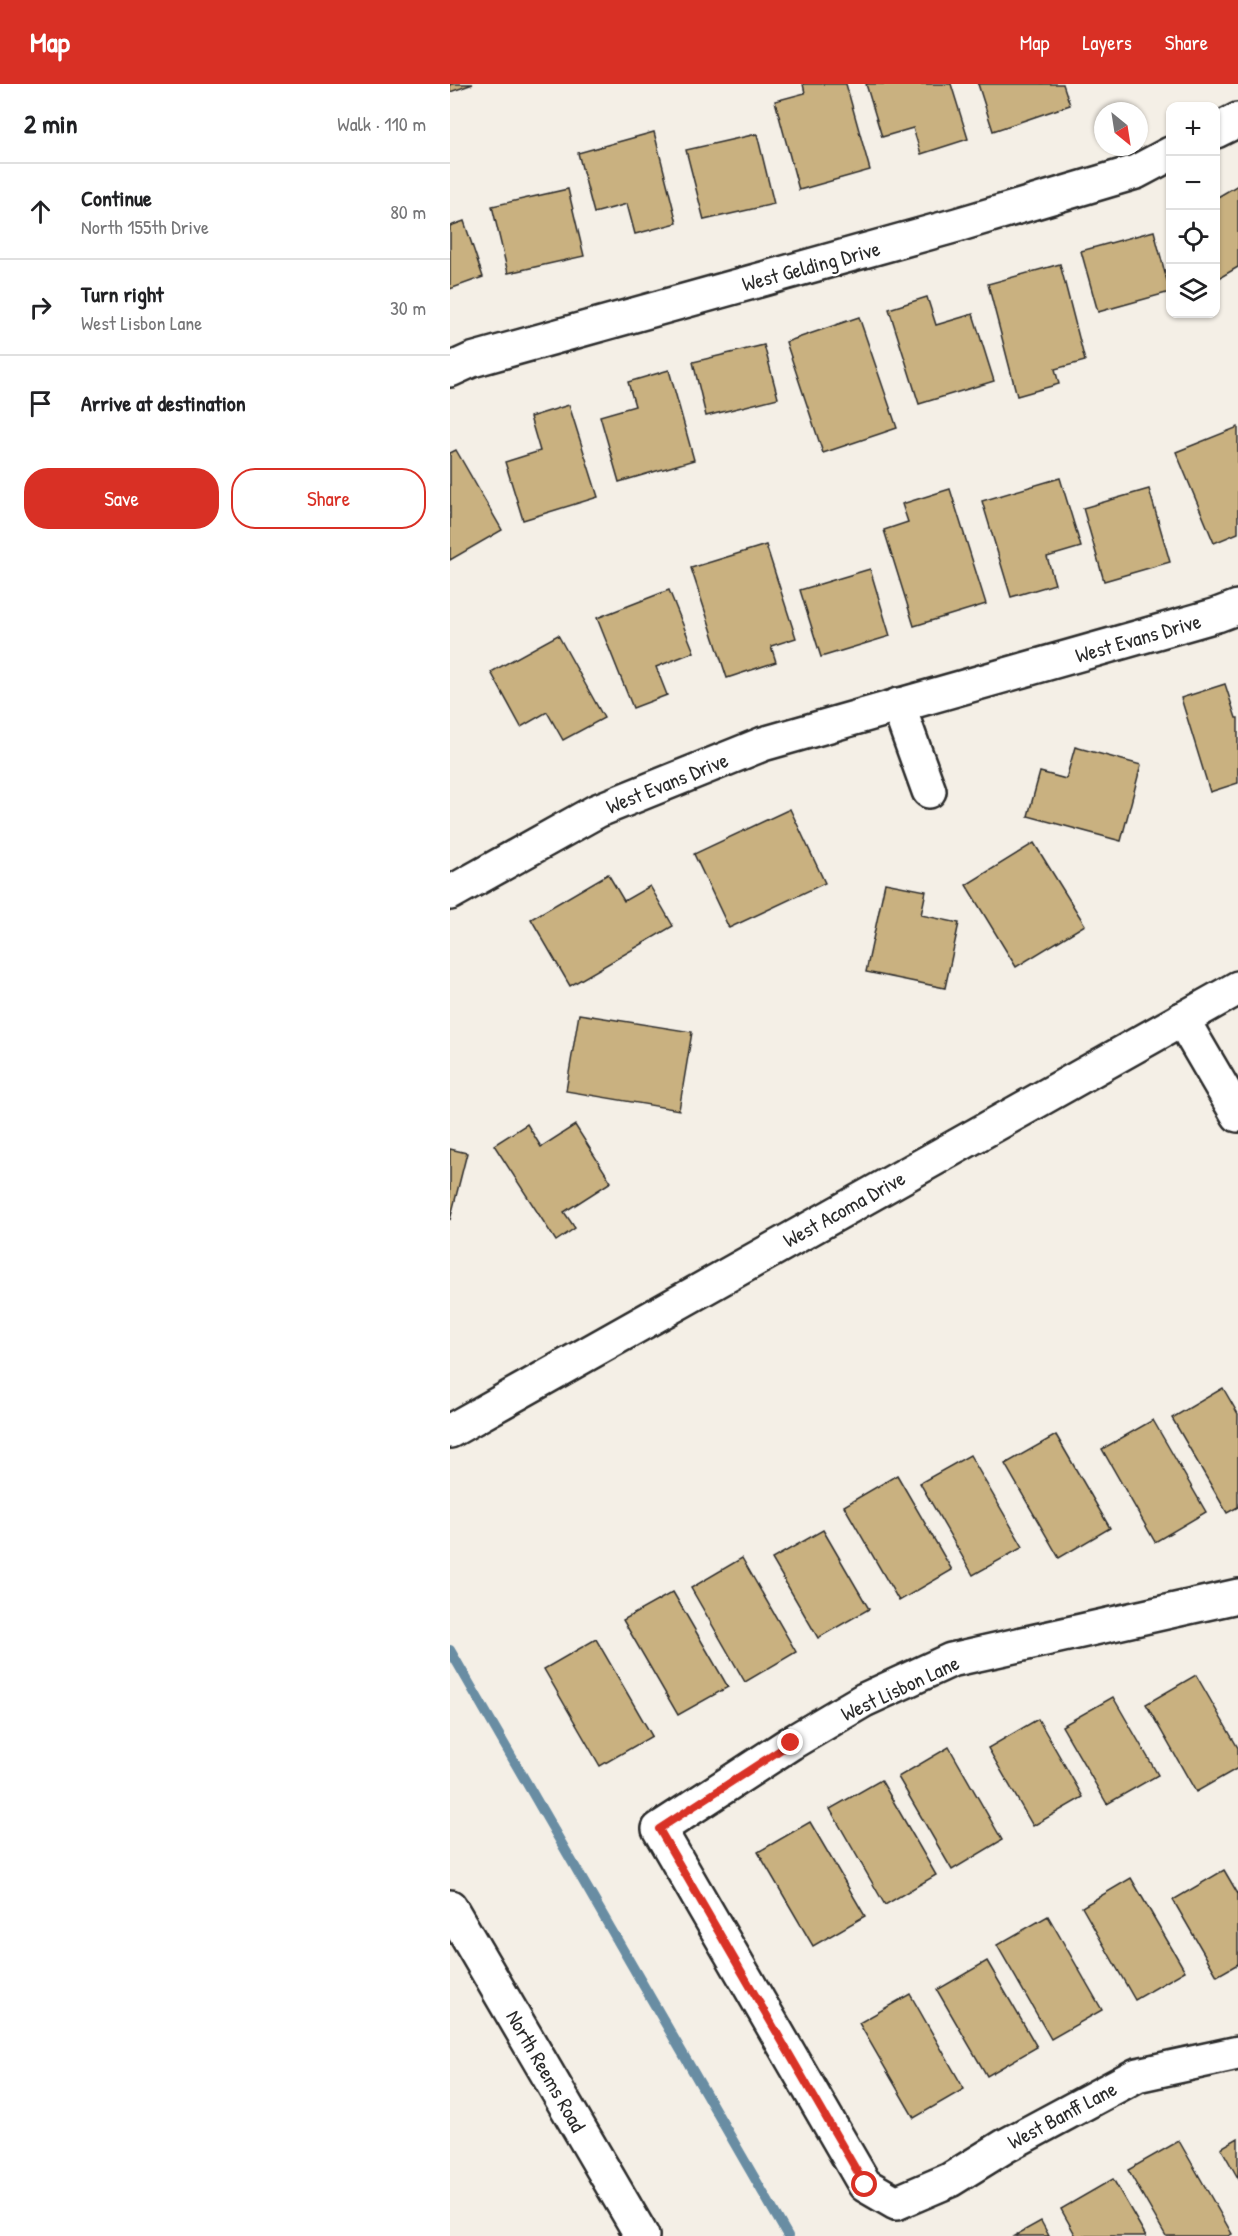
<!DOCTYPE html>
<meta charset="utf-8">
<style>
:root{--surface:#fff;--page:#f6f6f6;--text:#202124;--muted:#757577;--line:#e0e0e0;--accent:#d93025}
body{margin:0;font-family:"Patrick Hand",sans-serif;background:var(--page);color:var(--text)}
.controls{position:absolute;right:18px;top:18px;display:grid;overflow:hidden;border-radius:12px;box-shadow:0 2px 4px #0004}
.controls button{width:54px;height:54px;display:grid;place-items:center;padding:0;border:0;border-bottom:2px solid var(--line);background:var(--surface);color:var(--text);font:30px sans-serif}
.compass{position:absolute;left:644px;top:18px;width:54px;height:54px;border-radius:50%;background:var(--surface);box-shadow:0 2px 4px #0004;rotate:150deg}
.stop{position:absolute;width:18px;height:18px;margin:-14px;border:4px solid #d93025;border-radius:50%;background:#fff}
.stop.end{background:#d93025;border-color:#fff;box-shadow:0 2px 6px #0008}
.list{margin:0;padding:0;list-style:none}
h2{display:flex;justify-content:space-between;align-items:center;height:78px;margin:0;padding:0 24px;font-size:26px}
h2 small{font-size:20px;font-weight:400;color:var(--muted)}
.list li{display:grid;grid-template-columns:39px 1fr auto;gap:18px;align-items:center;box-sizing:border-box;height:96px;padding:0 24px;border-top:2px solid var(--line)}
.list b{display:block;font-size:22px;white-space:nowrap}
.list p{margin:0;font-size:20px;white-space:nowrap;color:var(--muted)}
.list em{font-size:20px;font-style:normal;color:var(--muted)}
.actions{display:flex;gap:12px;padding:18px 24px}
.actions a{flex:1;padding:14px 0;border:2px solid var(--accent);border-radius:24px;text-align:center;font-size:21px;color:var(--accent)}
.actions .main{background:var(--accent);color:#fff}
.icon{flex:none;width:33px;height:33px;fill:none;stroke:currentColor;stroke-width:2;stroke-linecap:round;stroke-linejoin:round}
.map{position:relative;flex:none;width:788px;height:2152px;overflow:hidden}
header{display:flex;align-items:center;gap:36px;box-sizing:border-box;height:84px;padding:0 30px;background:var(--accent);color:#fff}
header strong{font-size:28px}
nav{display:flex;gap:33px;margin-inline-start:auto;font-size:21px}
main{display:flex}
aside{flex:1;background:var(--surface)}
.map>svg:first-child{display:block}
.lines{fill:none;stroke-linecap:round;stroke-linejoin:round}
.stream{stroke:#698da3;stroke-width:10}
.building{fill:#c9b180;stroke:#2b2b2b;stroke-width:1.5}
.minor-casing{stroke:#2b2b2b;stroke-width:38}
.tertiary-casing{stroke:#2b2b2b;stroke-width:38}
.secondary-casing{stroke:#2b2b2b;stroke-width:38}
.minor{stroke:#fff;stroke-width:33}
.tertiary{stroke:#fff;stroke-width:33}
.secondary{stroke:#fff;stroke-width:33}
.route{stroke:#d93025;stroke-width:8}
.labels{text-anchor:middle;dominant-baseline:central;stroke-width:4.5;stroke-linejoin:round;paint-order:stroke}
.street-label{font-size:21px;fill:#2b2b2b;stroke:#fff}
</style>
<header>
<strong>Map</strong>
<nav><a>Map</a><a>Layers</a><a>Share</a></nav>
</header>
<main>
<aside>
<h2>2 min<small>Walk · 110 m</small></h2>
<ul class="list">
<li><svg class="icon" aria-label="ahead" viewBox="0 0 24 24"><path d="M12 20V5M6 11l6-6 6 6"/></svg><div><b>Continue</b><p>North 155th Drive</p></div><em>80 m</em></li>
<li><svg class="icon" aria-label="right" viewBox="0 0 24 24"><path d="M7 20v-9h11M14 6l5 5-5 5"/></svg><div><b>Turn right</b><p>West Lisbon Lane</p></div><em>30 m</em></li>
<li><svg class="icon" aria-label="arrive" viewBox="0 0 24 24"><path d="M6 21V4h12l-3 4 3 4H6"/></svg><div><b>Arrive at destination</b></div></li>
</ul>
<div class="actions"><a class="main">Save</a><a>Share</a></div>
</aside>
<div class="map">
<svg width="788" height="2152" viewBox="0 0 788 2152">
<rect width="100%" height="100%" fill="#f4efe6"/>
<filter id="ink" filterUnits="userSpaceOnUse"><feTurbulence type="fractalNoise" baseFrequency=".0167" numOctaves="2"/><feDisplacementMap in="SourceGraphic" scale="12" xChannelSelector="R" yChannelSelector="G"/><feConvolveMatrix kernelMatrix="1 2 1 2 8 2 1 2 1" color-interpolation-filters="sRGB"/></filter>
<g filter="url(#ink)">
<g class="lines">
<path class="stream" d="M 0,1566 L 338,2152"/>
</g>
<g class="building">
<path d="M 0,0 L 23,0 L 0,8 Z"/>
<path d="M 353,0 L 396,0 L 420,86 L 349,106 L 325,17 L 355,9 Z"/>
<path d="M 416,0 L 501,0 L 518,55 L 471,70 L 463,44 L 432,53 Z"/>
<path d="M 528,0 L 613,0 L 620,21 L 543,47 Z"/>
<path d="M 204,48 L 227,139 L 185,150 L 177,120 L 144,129 L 128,69 Z"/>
<path d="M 307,50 L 324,120 L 254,136 L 236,66 Z"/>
<path d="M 788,101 L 788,183 L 766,196 L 766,114 Z"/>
<path d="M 118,105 L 134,172 L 58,189 L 42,122 Z"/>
<path d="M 14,137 L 33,193 L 0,205 L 0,142 Z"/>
<path d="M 704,147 L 720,208 L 648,228 L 631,167 Z"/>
<path d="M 610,180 L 635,277 L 605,285 L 609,300 L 567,312 L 538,200 Z"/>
<path d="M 477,213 L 486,241 L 523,230 L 544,297 L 469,320 L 439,225 Z"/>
<path d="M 409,233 L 447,344 L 373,369 L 336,258 Z"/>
<path d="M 314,261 L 328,314 L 256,332 L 243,278 Z"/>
<path d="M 219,286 L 244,376 L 169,398 L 150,332 L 185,322 L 178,298 Z"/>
<path d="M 119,321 L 148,413 L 73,436 L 55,378 L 90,367 L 80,333 Z"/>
<path d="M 788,343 L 788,449 L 764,459 L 726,368 Z"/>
<path d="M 6,366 L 52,446 L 0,476 L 0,369 Z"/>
<path d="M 610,394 L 631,463 L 597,473 L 605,500 L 561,513 L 532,417 Z"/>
<path d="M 500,405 L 536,520 L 464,542 L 434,446 L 458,438 L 452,420 Z"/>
<path d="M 699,405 L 720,478 L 654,497 L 633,424 Z"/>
<path d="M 316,461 L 346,554 L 321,562 L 326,578 L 277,594 L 241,484 Z"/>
<path d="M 420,485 L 440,552 L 371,573 L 350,506 Z"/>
<path d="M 219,506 L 244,568 L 206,583 L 217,611 L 183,624 L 147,534 Z"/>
<path d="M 108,551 L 154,634 L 113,656 L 97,628 L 71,643 L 41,588 Z"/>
<path d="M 775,600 L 786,634 L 788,634 L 788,699 L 760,708 L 731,614 Z"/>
<path d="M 625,663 L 691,681 L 671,757 L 578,732 L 590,688 L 616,695 Z"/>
<path d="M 340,725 L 375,799 L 279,844 L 244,770 Z"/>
<path d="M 584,759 L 635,841 L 566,883 L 516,801 Z"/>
<path d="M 158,790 L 174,817 L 200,802 L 223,842 L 120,902 L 81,835 Z"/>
<path d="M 435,799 L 476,807 L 471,831 L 509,839 L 495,904 L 416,888 Z"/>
<path d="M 129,930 L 242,948 L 229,1026 L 116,1007 Z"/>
<path d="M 77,1040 L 91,1063 L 125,1041 L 161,1098 L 114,1128 L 125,1144 L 106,1157 L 44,1061 Z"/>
<path d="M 0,1065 L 17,1069 L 0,1136 Z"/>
<path d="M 773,1304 L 788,1330 L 788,1423 L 777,1429 L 722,1334 Z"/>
<path d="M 703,1336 L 756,1428 L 705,1458 L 652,1365 Z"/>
<path d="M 606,1351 L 660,1444 L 609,1474 L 555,1380 Z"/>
<path d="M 520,1371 L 573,1463 L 523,1491 L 470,1399 Z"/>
<path d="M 447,1391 L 502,1486 L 449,1517 L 394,1422 Z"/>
<path d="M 373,1446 L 419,1525 L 368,1554 L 322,1475 Z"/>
<path d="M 292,1474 L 346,1568 L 295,1598 L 241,1504 Z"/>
<path d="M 223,1508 L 278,1603 L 228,1631 L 173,1536 Z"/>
<path d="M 146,1555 L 202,1652 L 150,1682 L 94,1585 Z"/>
<path d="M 746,1591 L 788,1664 L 788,1684 L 746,1708 L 696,1620 Z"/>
<path d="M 663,1613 L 708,1691 L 657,1720 L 612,1642 Z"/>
<path d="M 588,1635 L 633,1713 L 583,1742 L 538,1664 Z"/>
<path d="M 499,1663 L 552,1756 L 502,1786 L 448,1693 Z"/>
<path d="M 431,1696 L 486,1791 L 435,1821 L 380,1725 Z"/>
<path d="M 360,1738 L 415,1832 L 363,1862 L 308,1768 Z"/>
<path d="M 774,1786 L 788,1810 L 788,1880 L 767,1892 L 723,1816 Z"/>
<path d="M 681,1794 L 735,1887 L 685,1916 L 632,1823 Z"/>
<path d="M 598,1832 L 652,1926 L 601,1955 L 547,1861 Z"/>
<path d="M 537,1877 L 587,1963 L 537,1992 L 487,1906 Z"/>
<path d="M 460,1910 L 514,2005 L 464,2034 L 409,1939 Z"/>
<path d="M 788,2054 L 788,2094 L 771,2064 Z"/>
<path d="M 729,2057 L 782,2150 L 778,2152 L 716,2152 L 678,2086 Z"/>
<path d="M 663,2095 L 696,2152 L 626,2152 L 611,2125 Z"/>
<path d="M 591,2137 L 599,2152 L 564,2152 Z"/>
</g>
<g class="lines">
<g class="minor-casing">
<g id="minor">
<path d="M 766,47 L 788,36"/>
<path d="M 0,286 L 22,276 L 507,141 L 686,88 L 720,70"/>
<path d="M 448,621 L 479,707"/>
<path d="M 0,809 L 147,727 L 313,660 L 767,531 L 788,523"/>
<path d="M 732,935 L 788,1031"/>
<path d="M 788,1512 L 501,1576 L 414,1616 L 341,1659 L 209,1745 L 415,2101 L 446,2119 L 500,2096 L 555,2062 L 687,1991 L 788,1969"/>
</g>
</g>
<g class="tertiary-casing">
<path id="tertiary" d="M 0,1347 L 788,904"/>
</g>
<g class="secondary-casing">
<path id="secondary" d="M 0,1823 L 192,2152"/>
</g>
<use href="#minor" class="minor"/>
<use href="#tertiary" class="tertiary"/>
<use href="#secondary" class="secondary"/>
</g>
</g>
<g class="lines" filter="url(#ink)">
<path class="route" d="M 341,1659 L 209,1745 L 415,2101"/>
</g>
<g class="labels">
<g class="street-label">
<text transform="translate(361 182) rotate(-15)">West Gelding Drive</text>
<text transform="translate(688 554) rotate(-16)">West Evans Drive</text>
<text transform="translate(217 699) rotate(-22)">West Evans Drive</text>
<text transform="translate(394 1125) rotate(-29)">West Acoma Drive</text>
<text transform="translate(450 1604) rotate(-25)">West Lisbon Lane</text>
<text transform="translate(96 1987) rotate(60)">North Reems Road</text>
<text transform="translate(612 2031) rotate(-28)">West Banff Lane</text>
</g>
</g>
</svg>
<div class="controls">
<button>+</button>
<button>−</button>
<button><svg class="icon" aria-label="locate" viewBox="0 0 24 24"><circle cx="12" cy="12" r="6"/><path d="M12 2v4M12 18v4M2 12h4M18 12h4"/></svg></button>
<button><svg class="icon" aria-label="layers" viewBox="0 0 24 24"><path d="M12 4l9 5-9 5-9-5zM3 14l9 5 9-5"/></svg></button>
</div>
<svg class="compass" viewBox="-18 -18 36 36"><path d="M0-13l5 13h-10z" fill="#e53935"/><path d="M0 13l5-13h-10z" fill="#757577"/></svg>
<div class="stop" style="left:415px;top:2101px"></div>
<div class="stop end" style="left:341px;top:1659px"></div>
</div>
</main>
